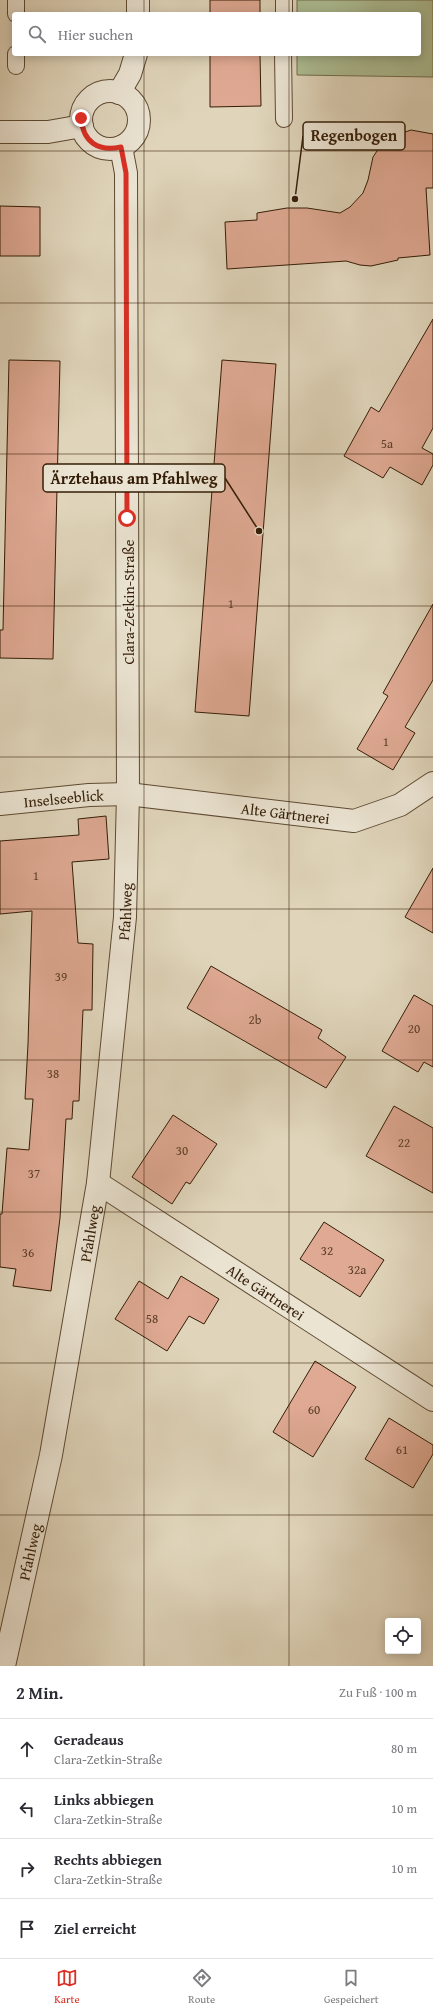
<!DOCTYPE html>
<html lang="de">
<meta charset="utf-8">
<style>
:root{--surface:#fff;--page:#f2f2f3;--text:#2b2b33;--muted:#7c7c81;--line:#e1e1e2;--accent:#d93025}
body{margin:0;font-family:"Gentium Book Plus",serif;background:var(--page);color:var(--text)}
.controls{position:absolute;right:12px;bottom:12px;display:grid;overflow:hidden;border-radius:4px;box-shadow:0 2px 10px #0003}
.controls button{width:36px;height:36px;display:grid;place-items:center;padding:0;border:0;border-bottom:1px solid var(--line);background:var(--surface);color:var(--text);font:20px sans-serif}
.stop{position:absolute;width:12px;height:12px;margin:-9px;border:3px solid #d93025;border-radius:50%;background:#fff}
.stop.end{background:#d93025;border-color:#fff;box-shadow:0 1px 4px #0008}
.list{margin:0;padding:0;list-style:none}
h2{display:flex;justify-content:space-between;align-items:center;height:52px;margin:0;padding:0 16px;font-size:17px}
h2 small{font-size:13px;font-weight:400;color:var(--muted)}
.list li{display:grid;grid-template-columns:26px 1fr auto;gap:12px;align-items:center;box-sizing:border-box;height:60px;padding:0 16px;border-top:1px solid var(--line)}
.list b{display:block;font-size:15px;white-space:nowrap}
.list p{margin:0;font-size:13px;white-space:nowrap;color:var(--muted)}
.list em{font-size:13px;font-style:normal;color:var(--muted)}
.icon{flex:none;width:22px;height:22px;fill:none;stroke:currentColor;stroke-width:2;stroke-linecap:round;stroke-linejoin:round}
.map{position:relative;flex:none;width:433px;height:1666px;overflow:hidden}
.search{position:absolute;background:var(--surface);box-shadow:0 2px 10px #0003;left:12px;right:12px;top:12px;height:44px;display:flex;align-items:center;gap:10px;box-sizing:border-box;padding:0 14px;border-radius:4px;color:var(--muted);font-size:15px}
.sheet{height:292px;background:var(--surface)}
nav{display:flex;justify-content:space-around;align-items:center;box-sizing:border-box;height:56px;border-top:1px solid var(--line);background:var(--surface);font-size:11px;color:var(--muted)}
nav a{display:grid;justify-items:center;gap:2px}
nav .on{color:var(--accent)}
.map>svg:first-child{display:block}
.green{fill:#adbe94;stroke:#706d4d}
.building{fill:#dfa993;stroke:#331c06}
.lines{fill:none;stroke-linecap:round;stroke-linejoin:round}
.service-casing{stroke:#5e4a33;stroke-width:18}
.minor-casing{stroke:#5e4a33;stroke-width:24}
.service{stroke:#ebe4d3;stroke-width:16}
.minor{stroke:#ebe4d3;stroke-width:22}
.route{stroke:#d93025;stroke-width:5}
.grid{fill:none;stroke:#331c06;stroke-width:1;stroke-opacity:0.55}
.labels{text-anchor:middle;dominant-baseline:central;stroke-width:3.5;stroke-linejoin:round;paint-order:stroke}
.number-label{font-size:13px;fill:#5e3f29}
.street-label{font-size:15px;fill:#331c06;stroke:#ebe4d3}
.leader{fill:none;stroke:#331c06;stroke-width:1.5}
.callout-dot{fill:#331c06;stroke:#ebe4d3;stroke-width:1.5}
.callout{fill:#ebe4d3;stroke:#331c06;stroke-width:1.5}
.callout-label{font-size:16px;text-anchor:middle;font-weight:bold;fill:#331c06}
</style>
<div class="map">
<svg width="433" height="1666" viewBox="0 0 433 1666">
<rect width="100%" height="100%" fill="#e0d5bb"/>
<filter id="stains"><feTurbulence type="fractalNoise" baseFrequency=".005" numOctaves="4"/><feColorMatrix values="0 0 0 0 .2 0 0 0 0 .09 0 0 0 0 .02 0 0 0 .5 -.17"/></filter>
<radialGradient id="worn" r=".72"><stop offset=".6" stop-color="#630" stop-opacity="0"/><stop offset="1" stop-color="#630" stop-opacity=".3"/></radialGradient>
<path class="green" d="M 297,0 L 433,0 L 433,77 L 297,75 L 297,54 L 419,54 L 419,14 L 297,14 Z"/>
<g class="building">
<rect x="210" y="0" width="50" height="14"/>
<path d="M 210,54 L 260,54 L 261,106 L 210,107 Z"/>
<path d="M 411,130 L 433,134 L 433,188 L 426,188 L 430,255 L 398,258 L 398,260 L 371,266 L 360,265 L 346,261 L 227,269 L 225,222 L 257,220 L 257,213 L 287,208 L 307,208 L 340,213 L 350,207 L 363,193 L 368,180 L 373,157 L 385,139 Z"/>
<path d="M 0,206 L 40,207 L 40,256 L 0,256 Z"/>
<path d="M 433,319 L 433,428 L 422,448 L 433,454 L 433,465 L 422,485 L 390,467 L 383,478 L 344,456 L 371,407 L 379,412 Z"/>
<path d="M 9,360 L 60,361 L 53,659 L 0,658 L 0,630 L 3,630 Z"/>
<path d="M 222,360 L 276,364 L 249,716 L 195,712 Z"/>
<path d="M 433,604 L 433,680 L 405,727 L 415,733 L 393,770 L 357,749 L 388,696 L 383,693 Z"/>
<path d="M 106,816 L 109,859 L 72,862 L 78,943 L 93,944 L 92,1010 L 83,1010 L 79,1101 L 73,1101 L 72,1119 L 66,1119 L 60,1218 L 51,1291 L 13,1286 L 16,1269 L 0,1267 L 0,1214 L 2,1214 L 7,1148 L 29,1150 L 33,1099 L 25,1099 L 28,1044 L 32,911 L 0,914 L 0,841 L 79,835 L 78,819 Z"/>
<path d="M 433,868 L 433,933 L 405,917 Z"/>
<path d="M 211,966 L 322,1030 L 318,1038 L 346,1057 L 326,1088 L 187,1008 Z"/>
<path d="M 414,995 L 433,1006 L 433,1067 L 424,1062 L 418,1072 L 382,1051 Z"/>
<path d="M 394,1106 L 433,1128 L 433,1193 L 366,1156 Z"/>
<path d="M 173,1115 L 217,1144 L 190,1184 L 186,1182 L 172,1204 L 132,1177 Z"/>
<path d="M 324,1222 L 384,1260 L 360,1297 L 300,1259 Z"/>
<path d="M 181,1276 L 219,1299 L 204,1324 L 189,1316 L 167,1351 L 115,1319 L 139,1281 L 168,1299 Z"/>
<path d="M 315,1361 L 356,1387 L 313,1457 L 273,1432 Z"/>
<path d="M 389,1418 L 433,1445 L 433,1454 L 413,1488 L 365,1459 Z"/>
</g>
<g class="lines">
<g class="service-casing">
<g id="service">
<path d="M 16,14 L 16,0"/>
<path d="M 284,14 L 284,0"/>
<path d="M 16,54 L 16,66"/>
<path d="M 283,54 L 284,119"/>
</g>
</g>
<g class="minor-casing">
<g id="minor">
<path d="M 138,14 L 138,0"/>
<circle cx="110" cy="120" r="29"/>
<path d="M 119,93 L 130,74 L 136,54"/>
<path d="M 0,132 L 48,132 L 82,126"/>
<path id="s1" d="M 0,804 L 89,795 L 128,794 L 354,821 L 400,805 L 433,783"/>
<path id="s2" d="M 98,1183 L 433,1400"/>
<path id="s3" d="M 4,1666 L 51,1455 L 98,1183 L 125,917 L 128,794 L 126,173 L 121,147"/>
</g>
</g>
<use href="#service" class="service"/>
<use href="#minor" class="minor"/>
</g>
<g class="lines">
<path class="route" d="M 81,118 C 83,142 98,152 121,147 L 126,173 L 127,518"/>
</g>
<path class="grid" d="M 144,0 L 144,14M 289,0 L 289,14M 144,54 L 144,1666M 289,54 L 289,1666M 0,151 L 433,151M 0,303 L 433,303M 0,454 L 433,454M 0,606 L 433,606M 0,757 L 433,757M 0,909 L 433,909M 0,1060 L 433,1060M 0,1212 L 433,1212M 0,1363 L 433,1363M 0,1515 L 433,1515"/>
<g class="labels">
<g class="number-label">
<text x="387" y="443">5a</text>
<text x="231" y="603">1</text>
<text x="386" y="741">1</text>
<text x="36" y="875">1</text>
<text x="61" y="976">39</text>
<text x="255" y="1019">2b</text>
<text x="414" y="1028">20</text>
<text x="53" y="1073">38</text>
<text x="404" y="1142">22</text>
<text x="182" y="1150">30</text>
<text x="34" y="1173">37</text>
<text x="327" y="1250">32</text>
<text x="28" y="1252">36</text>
<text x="357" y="1269">32a</text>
<text x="152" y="1318">58</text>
<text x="314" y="1409">60</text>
<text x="402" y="1449">61</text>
</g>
<g class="street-label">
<text transform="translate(128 602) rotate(-90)">Clara-Zetkin-Straße</text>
<text stroke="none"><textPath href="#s1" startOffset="64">Inselseeblick</textPath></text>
<text stroke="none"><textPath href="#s1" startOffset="287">Alte Gärtnerei</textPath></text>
<text stroke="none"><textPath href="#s3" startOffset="765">Pfahlweg</textPath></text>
<text stroke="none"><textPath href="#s3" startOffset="441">Pfahlweg</textPath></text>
<text stroke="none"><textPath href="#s2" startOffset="200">Alte Gärtnerei</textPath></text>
<text stroke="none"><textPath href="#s3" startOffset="117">Pfahlweg</textPath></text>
</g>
</g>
<path class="leader" d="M295 199L303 136M259 531L225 478"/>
<g class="callout-dot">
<circle cx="295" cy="199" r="4"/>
<circle cx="259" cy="531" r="4"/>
</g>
<g class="callout">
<rect x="303" y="122" width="102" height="28" rx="4"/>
<rect x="43" y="464" width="182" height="28" rx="4"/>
</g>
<g class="callout-label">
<text x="354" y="141">Regenbogen</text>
<text x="134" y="484">Ärztehaus am Pfahlweg</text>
</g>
<rect width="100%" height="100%" filter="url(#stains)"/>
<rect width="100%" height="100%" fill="url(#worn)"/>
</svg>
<div class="controls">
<button><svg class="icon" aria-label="locate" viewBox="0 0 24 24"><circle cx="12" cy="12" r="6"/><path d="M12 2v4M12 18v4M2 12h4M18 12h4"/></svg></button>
</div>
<div class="stop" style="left:127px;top:518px"></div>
<div class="stop end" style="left:81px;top:118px"></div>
<div class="search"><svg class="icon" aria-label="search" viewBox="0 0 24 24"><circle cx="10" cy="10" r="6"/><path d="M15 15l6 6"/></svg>Hier suchen</div>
</div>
<section class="sheet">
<h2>2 Min.<small>Zu Fuß · 100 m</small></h2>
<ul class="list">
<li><svg class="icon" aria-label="ahead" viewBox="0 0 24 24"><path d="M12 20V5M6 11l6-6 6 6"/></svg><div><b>Geradeaus</b><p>Clara-Zetkin-Straße</p></div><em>80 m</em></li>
<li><svg class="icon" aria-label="left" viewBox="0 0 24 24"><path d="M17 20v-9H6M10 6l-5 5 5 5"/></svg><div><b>Links abbiegen</b><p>Clara-Zetkin-Straße</p></div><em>10 m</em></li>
<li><svg class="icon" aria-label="right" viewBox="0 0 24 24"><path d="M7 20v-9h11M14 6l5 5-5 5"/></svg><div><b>Rechts abbiegen</b><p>Clara-Zetkin-Straße</p></div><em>10 m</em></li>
<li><svg class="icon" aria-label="arrive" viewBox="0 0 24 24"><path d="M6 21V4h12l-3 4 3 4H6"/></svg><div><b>Ziel erreicht</b></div></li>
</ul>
</section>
<nav>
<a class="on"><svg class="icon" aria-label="map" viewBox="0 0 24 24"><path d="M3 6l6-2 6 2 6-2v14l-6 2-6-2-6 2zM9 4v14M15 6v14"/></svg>Karte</a>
<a><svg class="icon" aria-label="directions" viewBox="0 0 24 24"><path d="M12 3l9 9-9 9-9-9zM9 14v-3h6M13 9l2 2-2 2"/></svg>Route</a>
<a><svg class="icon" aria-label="saved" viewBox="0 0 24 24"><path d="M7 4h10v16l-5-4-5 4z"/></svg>Gespeichert</a>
</nav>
